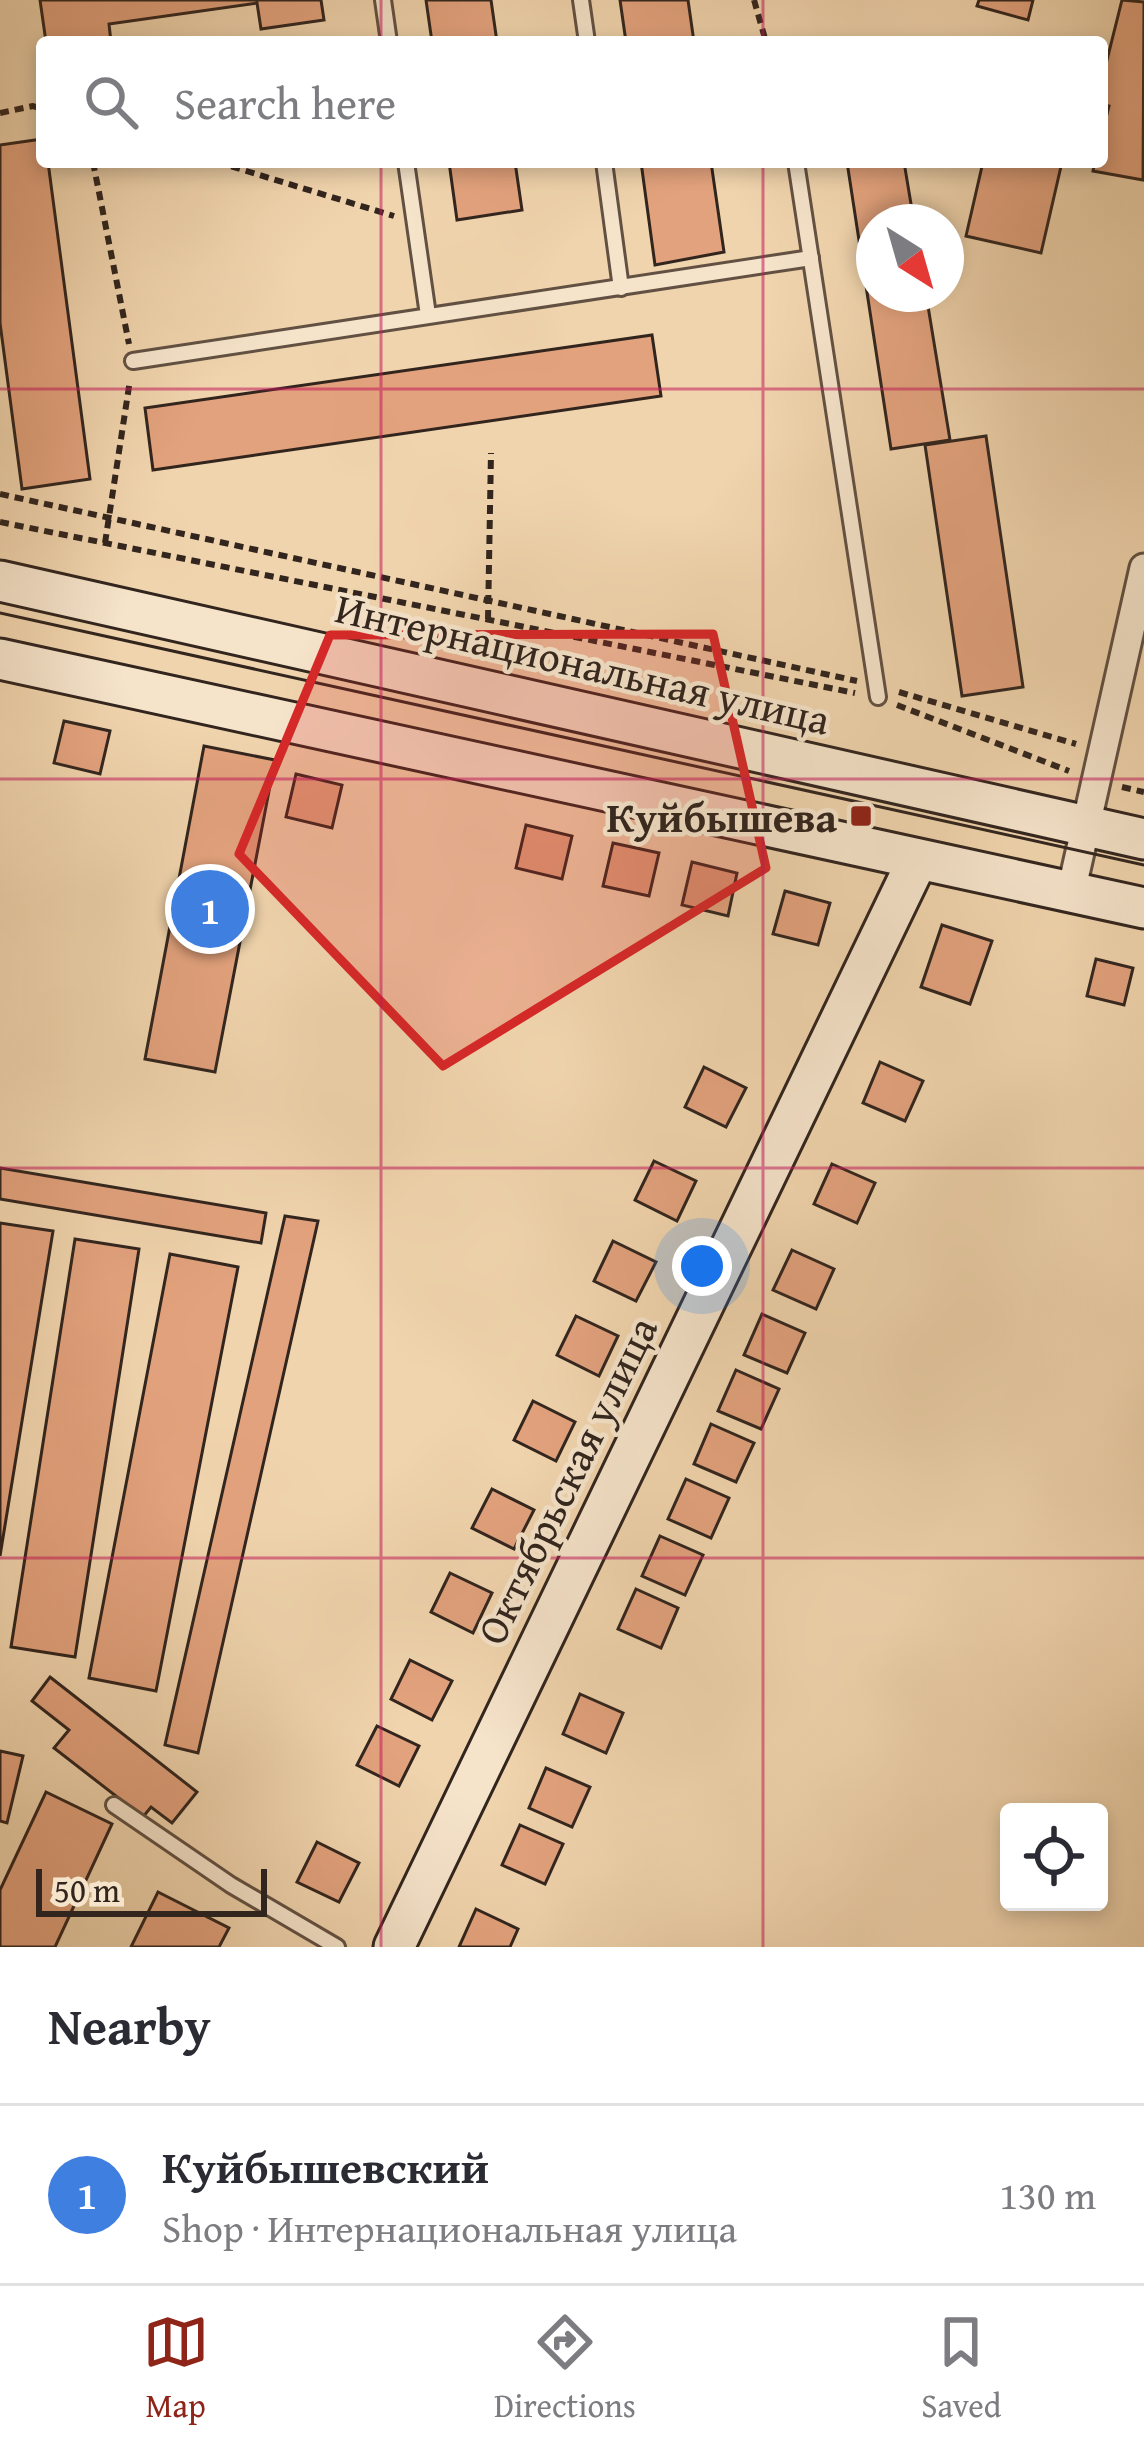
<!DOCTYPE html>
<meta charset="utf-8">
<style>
:root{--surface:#fff;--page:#f7f7f7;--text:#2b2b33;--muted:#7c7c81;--line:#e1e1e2;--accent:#8f2418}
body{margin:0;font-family:"Gentium Book Plus",serif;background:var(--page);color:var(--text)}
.controls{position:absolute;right:36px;bottom:36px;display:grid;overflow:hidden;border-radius:12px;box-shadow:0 6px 18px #0003}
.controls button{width:108px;height:108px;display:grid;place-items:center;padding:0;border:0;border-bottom:3px solid var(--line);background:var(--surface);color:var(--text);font:60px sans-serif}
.compass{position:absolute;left:856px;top:204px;width:108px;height:108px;border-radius:50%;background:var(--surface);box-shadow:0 6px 18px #0003;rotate:143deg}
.scale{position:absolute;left:36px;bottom:30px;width:231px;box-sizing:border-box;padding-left:12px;border:6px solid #32251e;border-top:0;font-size:33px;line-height:42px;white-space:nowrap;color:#32251e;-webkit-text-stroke:9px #f5e3ca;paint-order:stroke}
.you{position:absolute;left:702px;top:1266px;width:42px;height:42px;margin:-30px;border:9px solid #fff;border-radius:50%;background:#1a73e8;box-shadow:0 0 0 18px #1a73e833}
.badge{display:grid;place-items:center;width:78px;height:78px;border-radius:50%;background:var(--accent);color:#fff;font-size:39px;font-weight:700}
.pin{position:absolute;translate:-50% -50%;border:6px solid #fff;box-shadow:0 3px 12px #0006}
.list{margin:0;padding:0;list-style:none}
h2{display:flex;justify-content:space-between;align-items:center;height:156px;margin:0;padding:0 48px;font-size:51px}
h2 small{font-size:39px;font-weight:400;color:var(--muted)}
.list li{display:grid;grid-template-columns:78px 1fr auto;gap:36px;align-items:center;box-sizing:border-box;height:180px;padding:0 48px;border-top:3px solid var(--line)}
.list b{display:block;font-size:45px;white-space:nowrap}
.list p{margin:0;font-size:39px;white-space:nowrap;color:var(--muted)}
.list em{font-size:39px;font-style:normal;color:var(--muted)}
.icon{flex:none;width:66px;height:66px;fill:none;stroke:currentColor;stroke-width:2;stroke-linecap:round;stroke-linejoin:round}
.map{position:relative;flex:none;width:1144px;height:1947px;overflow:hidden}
.search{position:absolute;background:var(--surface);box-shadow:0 6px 18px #0003;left:36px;right:36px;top:36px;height:132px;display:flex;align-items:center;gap:30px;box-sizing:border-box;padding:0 42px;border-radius:12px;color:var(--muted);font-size:45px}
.sheet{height:336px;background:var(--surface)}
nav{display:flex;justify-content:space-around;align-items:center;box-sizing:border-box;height:168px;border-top:3px solid var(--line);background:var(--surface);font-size:33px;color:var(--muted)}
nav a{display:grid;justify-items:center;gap:6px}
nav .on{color:var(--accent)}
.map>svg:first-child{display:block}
.building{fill:#e2a27d;stroke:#32251e;stroke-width:3}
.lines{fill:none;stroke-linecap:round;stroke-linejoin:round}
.lane-casing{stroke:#625142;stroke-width:20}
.street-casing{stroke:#625142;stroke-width:33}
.secondary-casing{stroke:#32251e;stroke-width:45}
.path{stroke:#32251e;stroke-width:6;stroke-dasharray:9 6;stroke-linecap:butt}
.lane{stroke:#f5e3ca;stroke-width:14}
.street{stroke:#f5e3ca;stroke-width:27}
.secondary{stroke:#f5e3ca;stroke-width:39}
.tram{stroke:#32251e;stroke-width:3}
.marked{fill:#d62828;fill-opacity:0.2;stroke:#d62828;stroke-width:9;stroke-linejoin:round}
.grid{fill:none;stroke:#c2185b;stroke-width:3;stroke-opacity:0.55}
.poi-dot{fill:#8f2418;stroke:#f5e3ca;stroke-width:4.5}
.labels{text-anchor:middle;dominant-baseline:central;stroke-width:9;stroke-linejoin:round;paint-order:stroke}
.street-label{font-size:42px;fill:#32251e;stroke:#f5e3ca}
.poi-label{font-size:42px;font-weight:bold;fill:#32251e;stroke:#f5e3ca;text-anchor:end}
</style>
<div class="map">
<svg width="1144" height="1947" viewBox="0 0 1144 1947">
<rect width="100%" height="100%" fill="#f0d4ad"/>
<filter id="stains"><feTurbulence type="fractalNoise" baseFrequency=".00167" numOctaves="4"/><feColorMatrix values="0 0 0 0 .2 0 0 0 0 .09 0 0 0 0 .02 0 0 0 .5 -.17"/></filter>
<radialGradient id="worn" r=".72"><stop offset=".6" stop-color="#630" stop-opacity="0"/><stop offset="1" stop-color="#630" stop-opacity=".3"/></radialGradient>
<g class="building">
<path d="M 40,0 L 321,0 L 324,20 L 261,29 L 257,3 L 109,24 L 111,42 L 46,42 Z"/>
<path d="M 426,0 L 491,0 L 497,42 L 432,42 Z"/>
<path d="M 620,0 L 688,0 L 694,42 L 626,42 Z"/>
<path d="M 979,0 L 1033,0 L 1028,20 L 977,6 Z"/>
<path d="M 1122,0 L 1144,2 L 1143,180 L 1093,171 L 1095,162 L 1102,162 L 1102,134 L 1109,106 L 1102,104 L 1102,80 Z"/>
<path d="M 42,139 L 42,162 L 48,162 L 90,479 L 22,489 L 0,323 L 0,145 Z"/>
<path d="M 449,162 L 515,162 L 522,210 L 457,220 Z"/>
<path d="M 641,162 L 711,162 L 724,252 L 655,265 Z"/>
<path d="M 847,162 L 904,162 L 914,222 L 874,222 L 874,294 L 926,294 L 950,440 L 891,449 Z"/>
<path d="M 983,162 L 1062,162 L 1041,253 L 966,236 Z"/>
<path d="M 652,335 L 661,396 L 153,470 L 145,408 Z"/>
<path d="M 986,436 L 1023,687 L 962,696 L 925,445 Z"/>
<path d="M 64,721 L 110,731 L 100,774 L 54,763 Z"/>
<path d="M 204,746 L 275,760 L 215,1072 L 145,1059 Z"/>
<path d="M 296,774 L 342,785 L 332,828 L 286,817 Z"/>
<path d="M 526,825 L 572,836 L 562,879 L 516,868 Z"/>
<path d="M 613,843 L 659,853 L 649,896 L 603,886 Z"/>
<path d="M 692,862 L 737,873 L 728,916 L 682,905 Z"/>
<path d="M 785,891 L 830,903 L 818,945 L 773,934 Z"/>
<path d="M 942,925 L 992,941 L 970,1004 L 921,987 Z"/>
<path d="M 1096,959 L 1133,968 L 1124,1005 L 1087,996 Z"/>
<path d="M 880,1062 L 923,1081 L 905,1121 L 863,1103 Z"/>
<path d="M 704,1067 L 746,1088 L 726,1127 L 685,1107 Z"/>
<path d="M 654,1161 L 696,1181 L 677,1221 L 635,1200 Z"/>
<path d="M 832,1164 L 875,1183 L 857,1223 L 814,1204 Z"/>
<path d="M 0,1168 L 266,1213 L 261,1243 L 0,1199 Z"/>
<path d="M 285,1216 L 318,1221 L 198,1753 L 165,1745 Z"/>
<path d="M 0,1223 L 53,1231 L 0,1556 Z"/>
<path d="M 75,1239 L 139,1249 L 75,1657 L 11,1647 Z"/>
<path d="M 613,1241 L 656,1262 L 636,1301 L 594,1281 Z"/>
<path d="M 792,1250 L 834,1269 L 816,1309 L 773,1290 Z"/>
<path d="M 170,1254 L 238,1267 L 156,1691 L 89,1678 Z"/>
<path d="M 762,1314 L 805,1333 L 787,1373 L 744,1355 Z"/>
<path d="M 576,1316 L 618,1336 L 599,1376 L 557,1355 Z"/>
<path d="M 736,1370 L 779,1389 L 761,1429 L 718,1411 Z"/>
<path d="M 533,1401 L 575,1422 L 556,1461 L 514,1440 Z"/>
<path d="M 711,1424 L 754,1443 L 736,1482 L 694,1464 Z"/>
<path d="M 686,1479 L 729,1498 L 711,1538 L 668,1519 Z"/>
<path d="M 492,1489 L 534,1510 L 514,1549 L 472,1528 Z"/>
<path d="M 660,1536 L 703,1555 L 685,1595 L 642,1576 Z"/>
<path d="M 450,1573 L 492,1593 L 473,1633 L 431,1612 Z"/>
<path d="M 636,1589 L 678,1608 L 661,1648 L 618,1629 Z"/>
<path d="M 410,1660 L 452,1681 L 432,1720 L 391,1699 Z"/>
<path d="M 50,1677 L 197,1792 L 172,1823 L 151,1807 L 143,1817 L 54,1748 L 69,1730 L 32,1701 Z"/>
<path d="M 580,1694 L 623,1713 L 606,1753 L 563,1734 Z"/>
<path d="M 377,1726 L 419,1746 L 399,1786 L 357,1765 Z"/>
<path d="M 0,1751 L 23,1756 L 7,1823 L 0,1821 Z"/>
<path d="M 546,1768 L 590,1787 L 572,1827 L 529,1808 Z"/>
<path d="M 46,1792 L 112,1824 L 55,1947 L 0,1947 L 0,1890 Z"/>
<path d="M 520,1825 L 563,1844 L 545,1884 L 502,1865 Z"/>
<path d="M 317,1842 L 359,1863 L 339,1902 L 297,1882 Z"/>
<path d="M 158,1892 L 229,1928 L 219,1947 L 131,1947 Z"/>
<path d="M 476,1909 L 518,1929 L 510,1947 L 459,1947 Z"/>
</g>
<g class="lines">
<g class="lane-casing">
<g id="lane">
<path d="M 383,0 L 389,42"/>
<path d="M 581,0 L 587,42"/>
<path d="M 406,162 L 428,315"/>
<path d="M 604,162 L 621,288"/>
<path d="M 796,162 L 878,697"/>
<path d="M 133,361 L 811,258"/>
<path d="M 114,1805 L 231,1885 L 337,1947"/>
</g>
</g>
<g class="street-casing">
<path id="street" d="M 1071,892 L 1144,568"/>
</g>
<g class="secondary-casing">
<g id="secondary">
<path d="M 0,581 L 1144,839"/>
<path d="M 0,659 L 1144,908"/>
<path d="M 394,1947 L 917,861"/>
</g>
</g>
<g class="path">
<path d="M 754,0 L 766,42"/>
<path d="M 0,113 L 33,106 L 42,109"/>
<path d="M 93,162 L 129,344"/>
<path d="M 217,162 L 394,216"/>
<path d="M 0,494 L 857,681"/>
<path d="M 0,522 L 855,693"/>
<path d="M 105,543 L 130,380"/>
<path d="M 488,619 L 491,453"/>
<path d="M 899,692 L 1076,744"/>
<path d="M 897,705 L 1069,771"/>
<path d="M 1122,787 L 1144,792"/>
</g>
<use href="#lane" class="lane"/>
<use href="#street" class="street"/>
<use href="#secondary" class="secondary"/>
<path class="tram" d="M 0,613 L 1144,865"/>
</g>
<path class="marked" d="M 713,634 L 766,868 L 443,1066 L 239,854 L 330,635 Z"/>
<path class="grid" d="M 381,0 L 381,42M 763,0 L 763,42M 381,162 L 381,1947M 763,162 L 763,1947M 0,389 L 1144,389M 0,779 L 1144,779M 0,1168 L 1144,1168M 0,1558 L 1144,1558"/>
<rect class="poi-dot" x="849" y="804" width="24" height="24" rx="6"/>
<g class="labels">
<g class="street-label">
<text transform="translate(583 663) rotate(13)">Интернациональная улица</text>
<text transform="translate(566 1480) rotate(-64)">Октябрьская улица</text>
</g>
<g class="poi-label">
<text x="837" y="816">Куйбышева</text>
</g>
</g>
<rect width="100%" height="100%" filter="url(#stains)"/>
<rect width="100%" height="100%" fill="url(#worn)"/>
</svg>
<div class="controls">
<button><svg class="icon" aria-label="locate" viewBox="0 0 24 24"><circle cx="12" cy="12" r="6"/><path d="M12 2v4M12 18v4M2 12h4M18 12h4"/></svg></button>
</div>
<svg class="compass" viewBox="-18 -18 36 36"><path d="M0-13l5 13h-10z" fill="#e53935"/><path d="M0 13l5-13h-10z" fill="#7c7c81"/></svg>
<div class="scale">50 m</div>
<div class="you"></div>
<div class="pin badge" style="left:210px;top:909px;background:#3f7fe0">1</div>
<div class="search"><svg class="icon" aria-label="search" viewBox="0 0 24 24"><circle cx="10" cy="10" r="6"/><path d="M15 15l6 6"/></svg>Search here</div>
</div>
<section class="sheet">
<h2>Nearby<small></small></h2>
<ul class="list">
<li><span class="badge" style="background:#3f7fe0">1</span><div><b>Куйбышевский</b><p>Shop · Интернациональная улица</p></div><em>130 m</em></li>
</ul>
</section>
<nav>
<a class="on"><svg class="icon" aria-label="map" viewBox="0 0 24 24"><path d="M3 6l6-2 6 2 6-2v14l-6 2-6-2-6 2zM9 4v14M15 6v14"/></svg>Map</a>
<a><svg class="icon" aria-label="directions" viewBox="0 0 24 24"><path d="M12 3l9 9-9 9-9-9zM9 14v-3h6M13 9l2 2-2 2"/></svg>Directions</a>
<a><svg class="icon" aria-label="saved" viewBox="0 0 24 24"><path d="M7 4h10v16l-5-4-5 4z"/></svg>Saved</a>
</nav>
